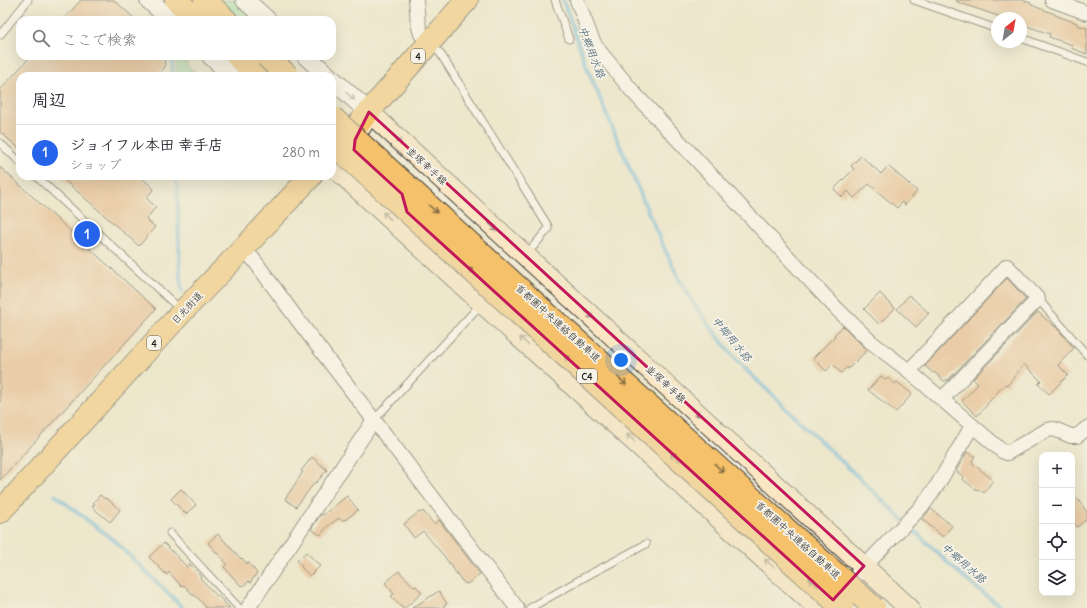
<!DOCTYPE html>
<html lang="ja">
<meta charset="utf-8">
<style>
:root{--surface:#fff;--page:#f7f7f7;--text:#2b2b33;--muted:#7c7c81;--line:#e1e1e2;--accent:#2563eb}
body{margin:0;font-family:Delius,"Klee One",sans-serif;background:var(--page);color:var(--text)}
.controls{position:absolute;right:12px;bottom:12px;display:grid;overflow:hidden;border-radius:8px;box-shadow:0 4px 16px #0002}
.controls button{width:36px;height:36px;display:grid;place-items:center;padding:0;border:0;border-bottom:1px solid var(--line);background:var(--surface);color:var(--text);font:20px sans-serif}
.compass{position:absolute;left:991px;top:12px;width:36px;height:36px;border-radius:50%;background:var(--surface);box-shadow:0 4px 16px #0002;rotate:31deg}
.you{position:absolute;left:621px;top:360px;width:14px;height:14px;margin:-10px;border:3px solid #fff;border-radius:50%;background:#1a73e8;box-shadow:0 0 0 6px #1a73e833}
.badge{display:grid;place-items:center;width:26px;height:26px;border-radius:50%;background:var(--accent);color:#fff;font-size:13px;font-weight:700}
.pin{position:absolute;translate:-50% -50%;border:2px solid #fff;box-shadow:0 1px 4px #0006}
.list{margin:0;padding:0;list-style:none}
h2{display:flex;justify-content:space-between;align-items:center;height:52px;margin:0;padding:0 16px;font-size:17px}
h2 small{font-size:13px;font-weight:400;color:var(--muted)}
.list li{display:grid;grid-template-columns:26px 1fr auto;gap:12px;align-items:center;box-sizing:border-box;height:56px;padding:0 16px;border-top:1px solid var(--line)}
.list b{display:block;font-size:15px;white-space:nowrap}
.list p{margin:0;font-size:13px;white-space:nowrap;color:var(--muted)}
.list em{font-size:13px;font-style:normal;color:var(--muted)}
.icon{flex:none;width:22px;height:22px;fill:none;stroke:currentColor;stroke-width:2;stroke-linecap:round;stroke-linejoin:round}
.map{position:relative;flex:none;width:1087px;height:608px;overflow:hidden}
.search{position:absolute;background:var(--surface);box-shadow:0 4px 16px #0002;left:16px;top:16px;width:320px;height:44px;display:flex;align-items:center;gap:10px;box-sizing:border-box;padding:0 14px;border-radius:12px;color:var(--muted);font-size:15px}
.panel{position:absolute;background:var(--surface);box-shadow:0 4px 16px #0002;left:16px;top:72px;width:320px;height:108px;border-radius:12px}
.map>svg:first-child{display:block}
.green{fill:#83d698;stroke:#50795a}
.lines{fill:none;stroke-linecap:round;stroke-linejoin:round}
.stream{stroke:#65b2de;stroke-width:4}
.building{fill:#e6ae7d}
.service-casing{stroke:#3b3a36;stroke-width:9}
.minor-casing{stroke:#3b3a36;stroke-width:16}
.tertiary-casing{stroke:#3b3a36;stroke-width:20}
.secondary-casing{stroke:#3b3a36;stroke-width:22}
.trunk-casing{stroke:#3b3a36;stroke-width:24}
.motorway-casing{stroke:#3b3a36;stroke-width:24}
.service{stroke:#fff;stroke-width:7}
.minor{stroke:#fff;stroke-width:14}
.tertiary{stroke:#fff;stroke-width:18}
.secondary{stroke:#fbe6c4;stroke-width:20}
.trunk{stroke:#f5c16b;stroke-width:22}
.motorway{stroke:#f5c16b;stroke-width:22}
.motorway-bridge-casing{stroke:#3b3a36;stroke-width:24;stroke-linecap:butt}
.motorway-bridge{stroke:#f5c16b;stroke-width:22}
.oneway{stroke:#999}
.oneway2{stroke:#978b78}
.oneway3{stroke:#886e44}
.marked{fill:none;stroke:#c2185b;stroke-width:3;stroke-linejoin:round}
.labels{text-anchor:middle;dominant-baseline:central;stroke-width:3.5;stroke-linejoin:round;paint-order:stroke}
.shield{fill:#f7f3e8;stroke:#5e5c59;stroke-width:1}
.shield-label{font-size:9px;font-weight:bold;fill:#1c1c1c}
.street-label{font-size:10px;fill:#1c1c1c;stroke:#f7f3e8}
.water-label{font-size:11px;font-style:italic;fill:#39586a;stroke:#f7f3e8}
</style>
<div class="map">
<svg width="1087" height="608" viewBox="0 0 1087 608">
<rect width="100%" height="100%" fill="#f7f3e8"/>
<filter id="ink" filterUnits="userSpaceOnUse"><feTurbulence type="fractalNoise" baseFrequency=".025" numOctaves="2"/><feDisplacementMap in="SourceGraphic" scale="8" xChannelSelector="R" yChannelSelector="G"/><feConvolveMatrix kernelMatrix="1 2 1 2 8 2 1 2 1" color-interpolation-filters="sRGB"/></filter>
<filter id="wash" filterUnits="userSpaceOnUse"><feTurbulence type="fractalNoise" baseFrequency=".012" numOctaves="4" result="noise"/><feDisplacementMap in="SourceGraphic" scale="16" xChannelSelector="R" yChannelSelector="G"/><feGaussianBlur stdDeviation="0.9" result="paint"/><feColorMatrix in="noise" values="0 0 0 0 0 0 0 0 0 0 0 0 0 0 0 0 0 1.4 0 .05"/><feComposite in="paint" operator="in"/></filter>
<g filter="url(#wash)">
<rect width="100%" height="100%" fill="#ede7cc"/>
<g class="green">
<path d="M 204,0 L 235,0 L 256,20 L 189,20 Z"/>
<path d="M 176,56 L 190,56 L 186,63 L 188,67 L 202,76 L 177,76 Z"/>
</g>
<g class="lines">
<g class="stream">
<path d="M 563,0 L 586,65 L 607,115 L 655,228 L 678,277 L 692,301 L 712,329 L 737,361 L 807,428 L 948,563 L 975,587 L 1003,608"/>
<path d="M 172,56 L 173,76"/>
<path d="M 177,176 L 180,277 L 182,291"/>
<path d="M 55,495 L 116,542 L 183,608"/>
</g>
</g>
<g id="blocks">
<g class="building">
<path d="M 81,0 L 114,0 L 136,20 L 63,20 Z"/>
<path d="M 957,0 L 1022,0 L 1031,3 L 1031,5 L 1055,14 L 1055,15 L 1077,23 L 1077,25 L 1087,28 L 1087,54 L 1071,48 L 1072,45 L 1049,37 L 1050,34 L 1021,24 L 1021,18 L 1004,18 L 957,2 Z"/>
<path d="M 31,56 L 164,56 L 165,67 L 157,76 L 20,76 L 20,149 L 0,132 L 0,90 Z"/>
<path d="M 861,156 L 881,174 L 888,166 L 917,191 L 905,205 L 902,202 L 897,208 L 869,184 L 854,198 L 848,191 L 842,197 L 834,189 L 854,169 L 851,166 Z"/>
<path d="M 0,167 L 156,309 L 0,480 Z"/>
<path d="M 60,176 L 140,176 L 154,189 L 146,198 L 156,207 L 146,219 L 155,227 L 139,246 Z"/>
<path d="M 1007,278 L 1026,299 L 948,380 L 947,379 L 946,381 L 944,381 L 934,372 L 933,373 L 925,366 Z"/>
<path d="M 880,293 L 895,308 L 879,324 L 864,309 Z"/>
<path d="M 909,295 L 929,313 L 916,327 L 897,309 Z"/>
<path d="M 1038,312 L 1054,326 L 1055,326 L 1074,348 L 1058,365 L 1068,375 L 1049,394 L 1038,384 L 1041,381 L 1024,364 L 1007,386 L 1005,384 L 987,404 L 988,404 L 977,416 L 962,401 L 978,384 L 973,379 Z"/>
<path d="M 843,326 L 867,350 L 848,369 L 847,367 L 841,373 L 833,364 L 826,371 L 813,358 L 835,336 L 834,335 Z"/>
<path d="M 881,376 L 886,380 L 888,378 L 895,384 L 897,382 L 912,394 L 896,412 L 868,390 Z"/>
<path d="M 967,452 L 975,456 L 972,461 L 973,462 L 972,463 L 993,480 L 984,493 L 978,489 L 977,490 L 962,479 L 964,477 L 956,471 Z"/>
<path d="M 312,457 L 327,470 L 316,483 L 315,482 L 296,507 L 285,499 L 303,472 L 301,471 Z"/>
<path d="M 181,489 L 196,505 L 186,514 L 171,499 Z"/>
<path d="M 1072,491 L 1087,512 L 1087,519 L 1077,527 L 1072,520 Z"/>
<path d="M 100,495 L 105,499 L 106,498 L 120,510 L 110,522 L 92,507 L 95,504 L 93,503 Z"/>
<path d="M 347,496 L 358,510 L 345,520 L 344,519 L 342,521 L 339,518 L 329,525 L 320,535 L 311,529 L 321,514 L 323,515 Z"/>
<path d="M 931,509 L 952,526 L 943,537 L 922,519 Z"/>
<path d="M 423,511 L 434,524 L 439,520 L 480,574 L 467,584 L 466,583 L 465,584 L 463,581 L 462,581 L 444,556 L 423,531 L 414,538 L 404,524 L 419,512 L 421,513 Z"/>
<path d="M 218,534 L 241,559 L 242,558 L 247,564 L 248,562 L 257,573 L 250,583 L 249,581 L 244,586 L 243,585 L 241,586 L 224,567 L 227,564 L 208,543 Z"/>
<path d="M 164,543 L 187,567 L 190,564 L 201,577 L 200,578 L 217,596 L 218,596 L 230,608 L 205,608 L 206,607 L 195,595 L 194,596 L 184,585 L 182,587 L 169,572 L 167,575 L 149,557 Z"/>
<path d="M 306,552 L 320,566 L 310,576 L 301,567 L 302,566 L 297,561 Z"/>
<path d="M 399,571 L 414,587 L 416,586 L 422,593 L 405,608 L 402,608 L 391,596 L 394,594 L 385,583 Z"/>
<path d="M 439,591 L 447,604 L 441,608 L 412,608 Z"/>
</g>
</g>
</g>
<g filter="url(#ink)">
<use href="#blocks" fill-opacity="0" stroke="#3b3a36" stroke-width="1"/>
<g class="lines">
<g class="service-casing">
<g id="service">
<path d="M 555,0 L 569,39"/>
<path d="M 914,0 L 997,29"/>
<path d="M 0,35 L 28,0"/>
<path d="M 1021,38 L 1087,62"/>
<path d="M 431,44 L 440,53 L 548,226 L 548,229 L 527,254"/>
<path d="M 0,143 L 20,162"/>
<path d="M 36,176 L 181,310"/>
<path d="M 1038,299 L 1087,355"/>
<path d="M 374,420 L 481,304"/>
<path d="M 170,533 L 239,608"/>
<path d="M 530,608 L 590,574 L 615,561 L 646,544"/>
</g>
</g>
<g class="minor-casing">
<g id="minor">
<path d="M 416,0 L 418,23 L 421,34 L 430,43"/>
<path d="M 577,0 L 591,37 L 596,47 L 633,92 L 836,308 L 871,342 L 909,371 L 1002,451 L 1007,453 L 1047,430 L 1054,429 L 1071,436 L 1077,436 L 1087,428"/>
<path d="M 1052,0 L 1087,13"/>
<path d="M 243,249 L 254,260 L 297,319 L 517,608"/>
<path d="M 909,371 L 1007,266 L 1038,299 L 942,399"/>
<path d="M 843,589 L 924,504 L 938,484 L 972,426"/>
<path d="M 248,608 L 374,420"/>
</g>
</g>
<g class="tertiary-casing">
<g id="tertiary">
<path d="M 149,0 L 171,20"/>
<path d="M 245,0 L 267,20"/>
<path d="M 211,56 L 233,76"/>
<path d="M 306,56 L 328,76"/>
<path d="M 332,79 L 369,112"/>
</g>
</g>
<g class="secondary-casing">
<g id="secondary">
<path d="M 361,127 L 369,112 L 909,608"/>
<path d="M 332,165 L 482,303 L 818,608"/>
<path d="M 407,208 C 407,212 407,217 408,220 C 412,234 430,252 440,264"/>
</g>
</g>
<g class="trunk-casing">
<g id="trunk">
<path d="M 337,148 L 467,0"/>
<path d="M 0,512 L 183,311 L 243,249 L 311,176"/>
</g>
</g>
<g class="motorway-casing">
<g id="motorway">
<path d="M 176,0 L 198,20"/>
<path d="M 205,0 L 226,20"/>
<path d="M 237,56 L 259,76"/>
</g>
</g>
<use href="#service" class="service"/>
<use href="#minor" class="minor"/>
<use href="#tertiary" class="tertiary"/>
<use href="#secondary" class="secondary"/>
<use href="#trunk" class="trunk"/>
<use href="#motorway" class="motorway"/>
<g class="motorway-bridge-casing">
<g id="motorway-bridge">
<path d="M 266,56 L 288,76"/>
<path d="M 332,117 L 541,308 L 874,608"/>
<path d="M 332,143 L 842,608"/>
</g>
</g>
<use href="#motorway-bridge" class="motorway-bridge"/>
</g>
<defs><path id="oneway-shaft" d="M-6 0H5M1.5-3L5.5 0L1.5 3" fill="none" stroke-width="1.6" stroke-linecap="round" stroke-linejoin="round"/></defs>
<use class="oneway" href="#oneway-shaft" transform="translate(350 96) rotate(42)"/>
<g class="oneway2">
<use href="#oneway-shaft" transform="translate(397 139) rotate(42)"/>
<use href="#oneway-shaft" transform="translate(387 216) rotate(-137)"/>
<use href="#oneway-shaft" transform="translate(493 227) rotate(42)"/>
<use href="#oneway-shaft" transform="translate(589 314) rotate(43)"/>
<use href="#oneway-shaft" transform="translate(524 341) rotate(-138)"/>
<use href="#oneway-shaft" transform="translate(695 412) rotate(43)"/>
<use href="#oneway-shaft" transform="translate(631 438) rotate(-138)"/>
<use href="#oneway-shaft" transform="translate(769 563) rotate(-138)"/>
</g>
<g class="oneway3">
<use href="#oneway-shaft" transform="translate(433 209) rotate(42)"/>
<use href="#oneway-shaft" transform="translate(473 272) rotate(-137)"/>
<use href="#oneway-shaft" transform="translate(569 360) rotate(-138)"/>
<use href="#oneway-shaft" transform="translate(622 381) rotate(42)"/>
<use href="#oneway-shaft" transform="translate(675 457) rotate(-138)"/>
<use href="#oneway-shaft" transform="translate(719 468) rotate(42)"/>
<use href="#oneway-shaft" transform="translate(813 582) rotate(-138)"/>
</g>
</g>
<path d="M0 0H1087V608H0ZM 369,112 L 864,566 L 833,600 L 407,212 L 402,194 L 354,150 L 355,140 Z" fill="#ede7cc" fill-opacity=".55" fill-rule="evenodd"/>
<path class="marked" d="M 369,112 L 864,566 L 833,600 L 407,212 L 402,194 L 354,150 L 355,140 Z"/>
<g class="labels">
<g class="shield">
<rect x="411" y="49" width="14" height="14" rx="3"/>
<rect x="147" y="336" width="14" height="14" rx="3"/>
<rect x="577" y="369" width="20" height="14" rx="3"/>
</g>
<g class="shield-label">
<text x="418" y="56">4</text>
<text x="154" y="343">4</text>
<text x="587" y="376">C4</text>
</g>
<g class="street-label">
<text transform="translate(427 166) rotate(42)">並塚幸手線</text>
<text transform="translate(187 308) rotate(-47)">日光街道</text>
<text transform="translate(558 323) rotate(42)">首都圏中央連絡自動車道</text>
<text transform="translate(666 384) rotate(43)">並塚幸手線</text>
<text transform="translate(798 540) rotate(42)">首都圏中央連絡自動車道</text>
</g>
<g class="water-label">
<text transform="translate(592 52) rotate(69)">中郷用水路</text>
<text transform="translate(732 339) rotate(50)">中郷用水路</text>
<text transform="translate(964 563) rotate(41)">中郷用水路</text>
</g>
</g>
</svg>
<div class="controls">
<button>+</button>
<button>−</button>
<button><svg class="icon" aria-label="locate" viewBox="0 0 24 24"><circle cx="12" cy="12" r="6"/><path d="M12 2v4M12 18v4M2 12h4M18 12h4"/></svg></button>
<button><svg class="icon" aria-label="layers" viewBox="0 0 24 24"><path d="M12 4l9 5-9 5-9-5zM3 14l9 5 9-5"/></svg></button>
</div>
<svg class="compass" viewBox="-18 -18 36 36"><path d="M0-13l5 13h-10z" fill="#e53935"/><path d="M0 13l5-13h-10z" fill="#7c7c81"/></svg>
<div class="you"></div>
<div class="pin badge" style="left:87px;top:234px">1</div>
<div class="search"><svg class="icon" aria-label="search" viewBox="0 0 24 24"><circle cx="10" cy="10" r="6"/><path d="M15 15l6 6"/></svg>ここで検索</div>
<section class="panel">
<h2>周辺<small></small></h2>
<ul class="list">
<li><span class="badge">1</span><div><b>ジョイフル本田 幸手店</b><p>ショップ</p></div><em>280 m</em></li>
</ul>
</section>
</div>
